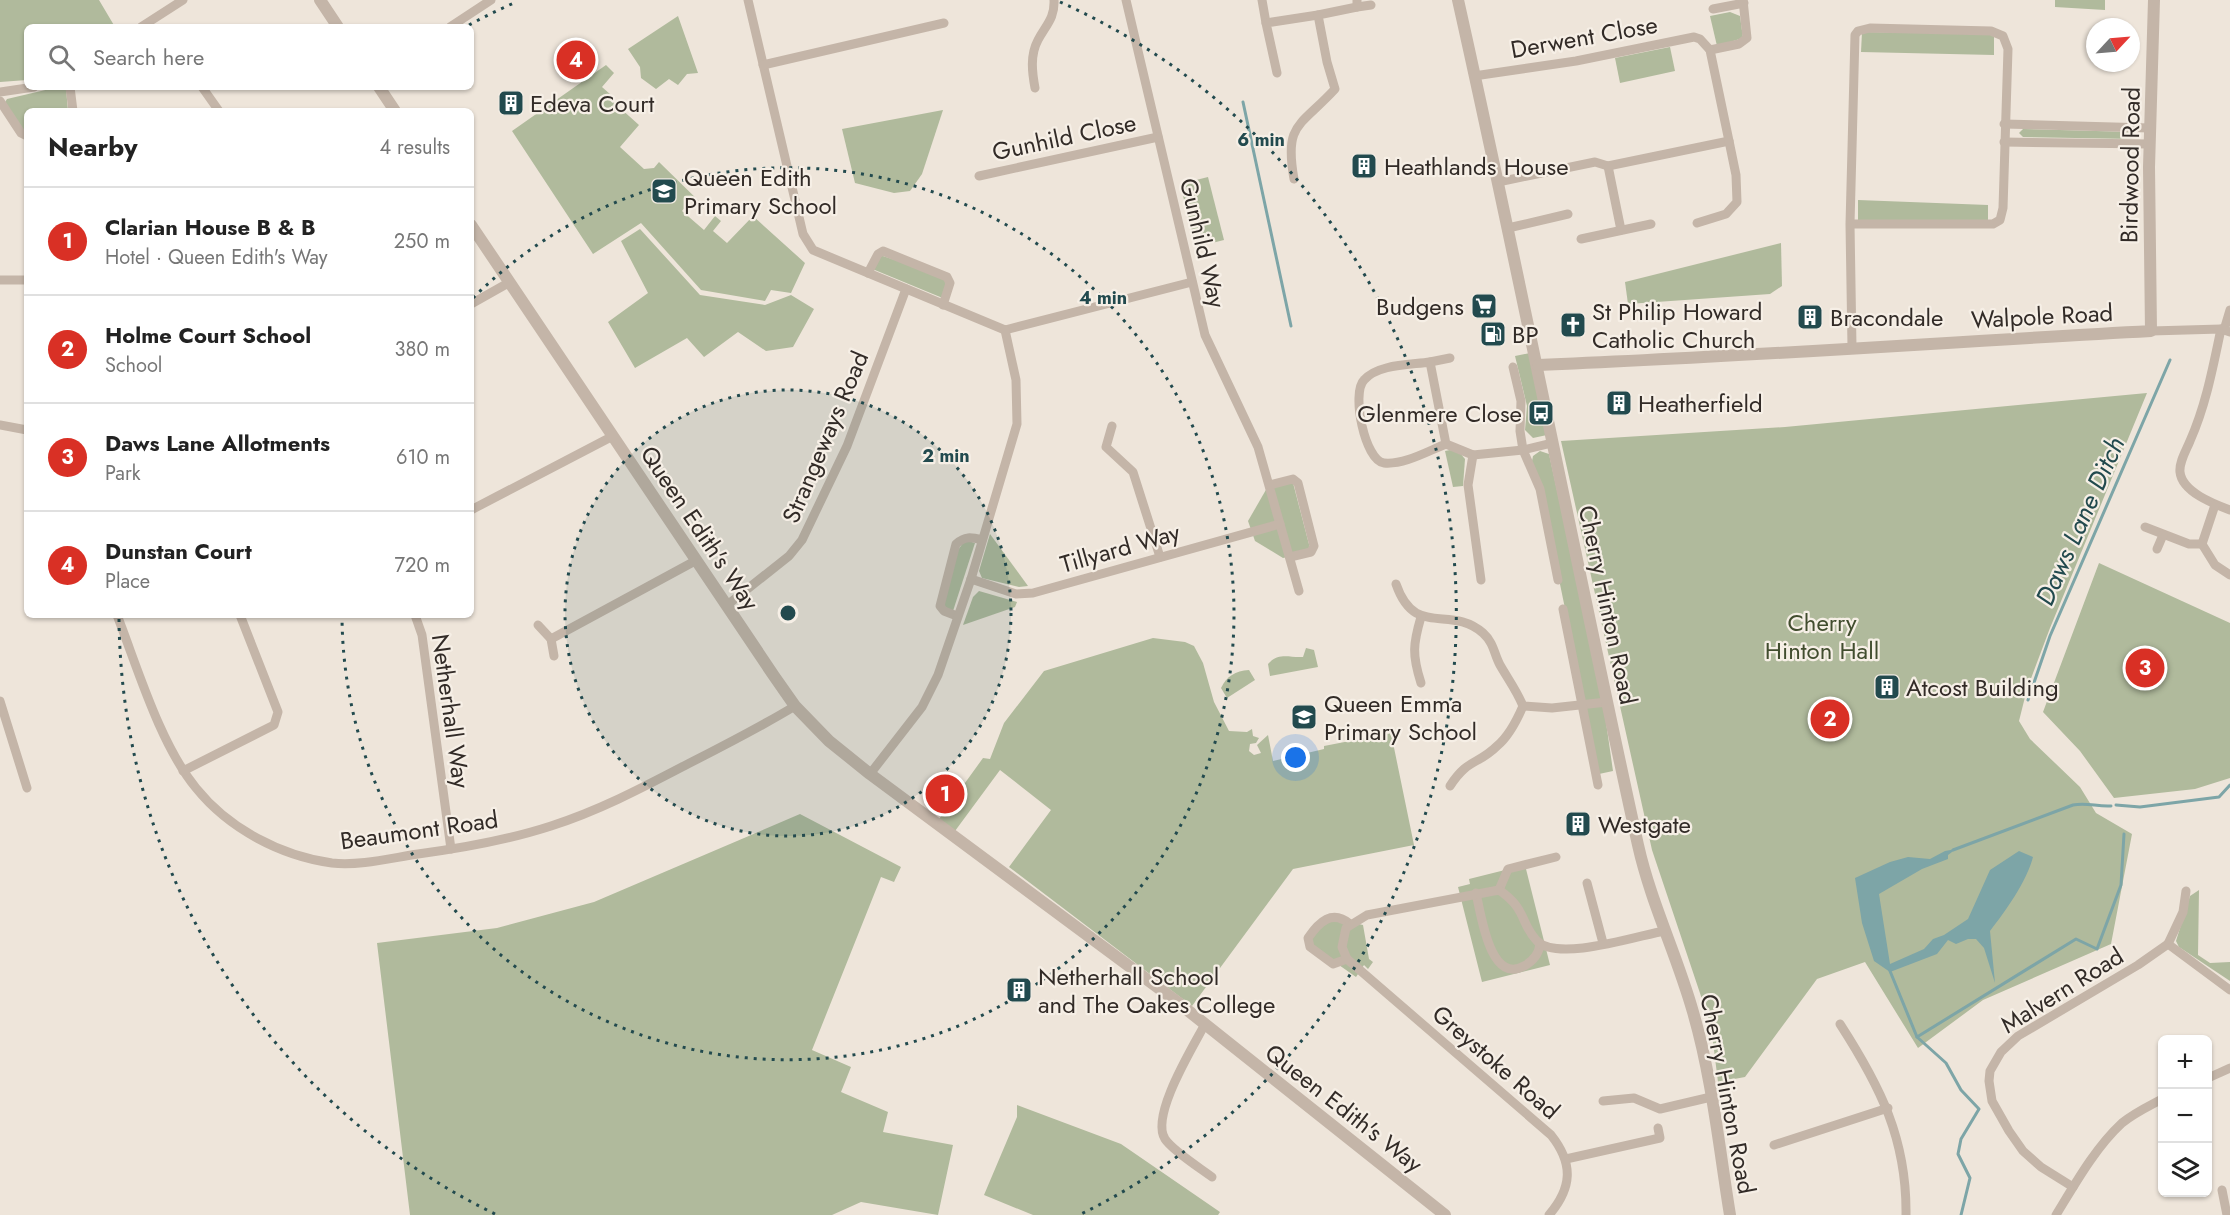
<!DOCTYPE html>
<meta charset="utf-8">
<style>
:root{--surface:#fff;--page:#f6f6f6;--text:#222;--muted:#767676;--line:#e0e0e0;--accent:#d93025}
body{margin:0;font-family:Jost,sans-serif;background:var(--page);color:var(--text)}
.controls{position:absolute;right:18px;bottom:18px;display:grid;overflow:hidden;border-radius:9px;box-shadow:0 2px 4px #0004}
.controls button{width:54px;height:54px;display:grid;place-items:center;padding:0;border:0;border-bottom:2px solid var(--line);background:var(--surface);color:var(--text);font:30px sans-serif}
.compass{position:absolute;left:2086px;top:18px;width:54px;height:54px;border-radius:50%;background:var(--surface);box-shadow:0 2px 4px #0004;rotate:64deg}
.you{position:absolute;left:1296px;top:758px;width:21px;height:21px;margin:-15px;border:4px solid #fff;border-radius:50%;background:#1a73e8;box-shadow:0 0 0 9px #1a73e833}
.badge{display:grid;place-items:center;width:39px;height:39px;border-radius:50%;background:var(--accent);color:#fff;font-size:20px;font-weight:700}
.pin{position:absolute;translate:-50% -50%;border:3px solid #fff;box-shadow:0 2px 6px #0006}
.list{margin:0;padding:0;list-style:none}
h2{display:flex;justify-content:space-between;align-items:center;height:78px;margin:0;padding:0 24px;font-size:26px}
h2 small{font-size:20px;font-weight:400;color:var(--muted)}
.list li{display:grid;grid-template-columns:39px 1fr auto;gap:18px;align-items:center;box-sizing:border-box;height:108px;padding:0 24px;border-top:2px solid var(--line)}
.list b{display:block;font-size:22px;white-space:nowrap}
.list p{margin:0;font-size:20px;white-space:nowrap;color:var(--muted)}
.list em{font-size:20px;font-style:normal;color:var(--muted)}
.icon{flex:none;width:33px;height:33px;fill:none;stroke:currentColor;stroke-width:2;stroke-linecap:round;stroke-linejoin:round}
.map{position:relative;flex:none;width:2230px;height:1215px;overflow:hidden}
.search{position:absolute;background:var(--surface);box-shadow:0 2px 4px #0004;left:24px;top:24px;width:450px;height:66px;display:flex;align-items:center;gap:15px;box-sizing:border-box;padding:0 21px;border-radius:9px;color:var(--muted);font-size:22px}
.panel{position:absolute;background:var(--surface);box-shadow:0 2px 4px #0004;left:24px;top:108px;width:450px;height:510px;border-radius:9px}
.map>svg:first-child{display:block}
.green{fill:#b0ba9c}
.water{fill:#7da5a7}
.lines{fill:none;stroke-linecap:round;stroke-linejoin:round}
.stream{stroke:#7da5a7;stroke-width:3}
.minor{stroke:#c4b5a8;stroke-width:9}
.tertiary{stroke:#c4b5a8;stroke-width:12}
.ring{fill:none;stroke:#224a4e;stroke-width:3;stroke-dasharray:3 6}
.labels{text-anchor:middle;dominant-baseline:central;stroke-width:4.5;stroke-linejoin:round;paint-order:stroke}
.street-label{font-size:24px;fill:#322b27;stroke:#f6efe6}
.poi-label{font-size:24px;fill:#322b27;stroke:#f6efe6;text-anchor:start}
.park-label{font-size:24px;fill:#414d2e;stroke:#f6efe6}
.water-label{font-size:26px;font-style:italic;fill:#224a4e;stroke:#f6efe6}
.centre{fill:#224a4e;stroke:#f6efe6;stroke-width:3}
.ring-label{font-size:18px;text-anchor:middle;font-weight:bold;fill:#224a4e;stroke:#f6efe6;stroke-width:4.5;stroke-linejoin:round;paint-order:stroke}
</style>
<div class="map">
<svg width="2230" height="1215" viewBox="0 0 2230 1215">
<rect width="100%" height="100%" fill="#eee5da"/>
<g class="green">
<path d="M 0,0 L 99,0 L 115,27 L 27,27 L 27,80 L 0,82 Z"/>
<path d="M 2055,0 L 2105,0 L 2105,10 L 2055,7 Z"/>
<path d="M 1730,12 L 1740,16 L 1743,38 L 1717,46 L 1710,16 Z"/>
<path d="M 678,16 L 698,73 L 687,74 L 678,85 L 669,79 L 656,89 L 641,78 L 640,67 L 628,49 Z"/>
<path d="M 1862,32 L 1994,34 L 1994,55 L 1861,52 Z"/>
<path d="M 1670,47 L 1675,71 L 1620,83 L 1615,58 Z"/>
<path d="M 606,65 L 614,73 L 602,87 L 611,95 L 609,98 L 639,125 L 620,147 L 644,169 L 654,168 L 659,162 L 704,206 L 701,210 L 690,201 L 682,211 L 704,230 L 715,216 L 721,221 L 713,231 L 727,243 L 753,216 L 805,263 L 791,293 L 771,290 L 765,301 L 701,290 L 641,223 L 593,254 L 512,131 Z"/>
<path d="M 58,87 L 66,88 L 68,111 L 27,111 L 27,135 L 4,104 L 7,99 Z"/>
<path d="M 943,110 L 922,174 L 910,191 L 894,193 L 855,183 L 842,129 Z"/>
<path d="M 2023,129 L 2133,132 L 2137,136 L 2134,139 L 2023,137 L 2019,133 Z"/>
<path d="M 1208,177 L 1224,240 L 1196,247 L 1180,184 Z"/>
<path d="M 1858,200 L 1988,205 L 1988,222 L 1858,220 Z"/>
<path d="M 640,229 L 700,295 L 765,305 L 791,295 L 814,309 L 793,347 L 766,351 L 738,332 L 704,357 L 687,338 L 635,368 L 608,322 L 648,293 L 621,241 Z"/>
<path d="M 1781,243 L 1782,286 L 1770,294 L 1628,304 L 1625,282 Z"/>
<path d="M 877,254 L 946,277 L 945,299 L 870,268 Z"/>
<path d="M 1530,353 L 1547,435 L 1533,438 L 1525,430 L 1527,406 L 1515,356 Z"/>
<path d="M 2147,393 L 2050,628 L 2027,689 L 2019,721 L 2030,739 L 2080,787 L 2096,813 L 2132,834 L 2111,944 L 1983,1000 L 1918,1048 L 1865,962 L 1817,979 L 1745,1077 L 1718,1082 L 1711,1026 L 1652,850 L 1561,441 L 1785,427 Z"/>
<path d="M 1450,450 L 1460,453 L 1465,459 L 1463,486 L 1453,487 L 1445,451 Z"/>
<path d="M 1540,451 L 1549,454 L 1602,694 L 1613,771 L 1599,774 L 1538,477 L 1531,466 L 1533,456 Z"/>
<path d="M 1292,479 L 1311,552 L 1283,558 L 1255,541 L 1248,521 L 1267,488 Z"/>
<path d="M 990,534 L 1028,586 L 1019,587 L 982,578 L 979,571 Z"/>
<path d="M 965,540 L 975,543 L 953,611 L 943,606 L 958,550 Z"/>
<path d="M 2099,563 L 2230,623 L 2230,778 L 2195,789 L 2114,798 L 2080,751 L 2043,712 Z"/>
<path d="M 979,591 L 1017,602 L 1015,607 L 963,625 L 973,597 Z"/>
<path d="M 1153,638 L 1185,642 L 1194,646 L 1203,663 L 1214,702 L 1229,731 L 1247,732 L 1252,729 L 1253,736 L 1259,738 L 1256,743 L 1250,744 L 1249,751 L 1254,755 L 1261,753 L 1257,745 L 1268,735 L 1273,761 L 1324,749 L 1324,746 L 1391,733 L 1414,845 L 1293,869 L 1192,1006 L 1009,867 L 1051,810 L 1000,770 L 955,831 L 939,819 L 983,758 L 990,759 L 1004,723 L 1044,671 Z"/>
<path d="M 1306,648 L 1314,650 L 1318,667 L 1270,676 L 1268,664 C 1279,652 1289,658 1303,657 Z"/>
<path d="M 1249,670 L 1255,680 L 1227,698 L 1221,688 C 1227,676 1235,671 1249,670 Z"/>
<path d="M 800,814 L 901,867 L 894,882 L 881,877 L 812,1050 L 851,1067 L 841,1092 L 888,1112 L 883,1132 L 953,1145 L 938,1215 L 861,1202 L 832,1215 L 410,1215 L 377,943 L 497,928 L 594,902 Z"/>
<path d="M 1525,865 L 1550,965 L 1482,982 L 1458,887 L 1470,884 L 1469,879 Z"/>
<path d="M 2199,890 L 2198,955 L 2210,963 L 2230,962 L 2230,981 L 2179,947 L 2176,941 L 2190,896 Z"/>
<path d="M 1339,919 L 1363,925 L 1369,959 L 1373,962 L 1368,969 L 1364,965 L 1356,977 L 1312,946 L 1312,938 L 1322,924 Z"/>
<path d="M 1017,1105 L 1121,1144 L 1220,1212 L 1218,1215 L 1033,1215 L 984,1195 L 1017,1117 Z"/>
</g>
<path class="water" d="M 1956,849 L 1948,855 L 1948,859 L 1922,869 L 1879,894 L 1890,964 L 1924,949 L 1933,939 L 1944,935 L 1968,919 L 1990,870 L 2019,851 L 2033,857 C 2027,881 2005,912 1990,931 L 1995,983 L 1984,948 L 1976,939 L 1968,939 L 1956,944 L 1948,940 L 1937,954 L 1890,972 L 1874,961 L 1862,923 L 1855,878 L 1890,862 L 1908,857 L 1930,859 L 1945,851 Z"/>
<g class="lines">
<g class="stream">
<path d="M 1243,102 L 1291,326"/>
<path d="M 2028,700 L 2050,636 L 2170,360"/>
<path d="M 2116,805 L 2140,807 L 2219,797 L 2230,785"/>
<path d="M 1953,850 L 2073,805 C 2087,802 2097,807 2111,806"/>
<path d="M 1890,971 L 1917,1037 L 1946,1063 L 1961,1090 L 1979,1109 L 1961,1139 L 1958,1154 L 1970,1178 L 1961,1215"/>
<path d="M 1917,1037 L 2076,939 L 2097,949 L 2121,885 L 2124,834"/>
</g>
<g class="minor">
<path d="M 748,0 L 803,234 L 813,250 L 1005,330 L 1192,282"/>
<path d="M 1126,0 L 1205,335 L 1258,447 L 1299,591"/>
<path d="M 1262,0 L 1266,23"/>
<path d="M 1357,7 L 1371,5"/>
<path d="M 1713,9 L 1744,3"/>
<path d="M 141,27 L 183,0"/>
<path d="M 450,27 L 491,0"/>
<path d="M 1710,50 L 1739,44 L 1747,38 L 1743,0"/>
<path d="M 763,65 L 944,23"/>
<path d="M 1277,73 L 1266,23 L 1318,15"/>
<path d="M 1474,76 L 1576,61 L 1694,37 L 1700,39 L 1710,50 L 1729,141 L 1608,166 L 1595,162 L 1498,182"/>
<path d="M 70,87 L 73,111"/>
<path d="M 202,87 L 219,111"/>
<path d="M 1035,88 C 1032,72 1030,55 1038,40 C 1046,25 1055,18 1054,0"/>
<path d="M 0,92 L 34,87"/>
<path d="M 0,101 L 21,133 L 27,136"/>
<path d="M 2004,124 L 2150,128"/>
<path d="M 2004,142 L 2150,144"/>
<path d="M 1608,166 L 1621,230"/>
<path d="M 979,176 L 1158,137"/>
<path d="M 1294,179 C 1284,123 1300,127 1335,89 L 1327,62 L 1318,15 L 1357,7 L 1357,0"/>
<path d="M 1697,223 L 1726,214 L 1737,202 L 1736,175 L 1729,141"/>
<path d="M 1850,224 L 1993,224 L 2000,220 L 2003,208 L 2008,49 L 2003,36 L 1991,31 L 1870,28 L 1858,31 L 1855,35 L 1850,224 L 1852,347"/>
<path d="M 1508,228 L 1568,214"/>
<path d="M 1581,239 L 1651,224"/>
<path d="M 868,273 L 878,254 L 883,251 L 947,277 L 950,283 L 943,305"/>
<path d="M 0,280 L 27,280"/>
<path d="M 471,304 L 510,282"/>
<path d="M 2221,329 C 2213,367 2206,405 2190,441 C 2186,451 2179,462 2180,472 C 2182,492 2214,504 2230,510"/>
<path d="M 2224,330 L 2230,310"/>
<path d="M 2151,331 L 2221,329 L 2230,332"/>
<path d="M 1430,362 L 1450,358"/>
<path d="M 1513,367 L 1521,401 L 1520,431 L 1523,450 L 1540,489 L 1558,580"/>
<path d="M 0,425 L 27,430"/>
<path d="M 1112,426 L 1106,447 L 1133,472 L 1160,557"/>
<path d="M 1446,444 L 1430,362 C 1410,365 1378,364 1364,380 C 1351,393 1365,461 1384,463 C 1404,465 1428,451 1446,444 L 1473,455 L 1523,450 L 1552,443"/>
<path d="M 1473,455 L 1468,485 L 1481,580"/>
<path d="M 1270,485 L 1293,479 L 1298,483 L 1314,546 L 1311,552 L 1290,557"/>
<path d="M 2215,505 L 2202,544 L 2215,565 L 2230,575"/>
<path d="M 471,510 L 613,436"/>
<path d="M 2145,527 L 2189,544 L 2202,544"/>
<path d="M 2157,549 L 2163,535"/>
<path d="M 971,579 L 1016,594 L 1033,593 L 1280,524"/>
<path d="M 1396,584 C 1415,639 1450,604 1483,633 C 1494,643 1494,654 1500,665 C 1508,679 1517,691 1523,706 L 1552,708 L 1607,702"/>
<path d="M 726,606 L 789,556 L 802,540 L 847,446 L 906,289"/>
<path d="M 1563,609 L 1598,785"/>
<path d="M 117,615 C 138,669 160,744 196,788 C 229,829 281,856 332,863 C 360,866 391,858 418,854 C 463,848 508,840 551,826 C 598,811 640,789 684,766 C 721,747 759,728 795,706"/>
<path d="M 415,615 L 422,635 L 451,849"/>
<path d="M 957,616 L 944,611 L 940,606 L 956,544 C 965,536 971,537 982,540"/>
<path d="M 1421,617 C 1413,644 1412,655 1421,683"/>
<path d="M 538,625 L 551,639 L 554,656"/>
<path d="M 551,639 L 695,561"/>
<path d="M 0,701 L 27,788"/>
<path d="M 183,771 L 274,725 L 278,712 L 240,615"/>
<path d="M 870,774 L 922,707 L 938,675 L 971,579 L 1017,424 L 1016,380 L 1005,330"/>
<path d="M 1450,786 C 1468,758 1478,765 1497,746 C 1509,736 1517,720 1523,706"/>
<path d="M 1587,883 L 1603,943"/>
<path d="M 1499,890 L 1508,869 L 1556,857"/>
<path d="M 1476,893 C 1481,914 1490,985 1524,966 C 1533,961 1539,954 1540,944"/>
<path d="M 2168,944 L 2183,912 L 2186,891"/>
<path d="M 1347,959 L 1333,964 L 1310,947 L 1308,938 C 1319,922 1332,909 1350,924"/>
<path d="M 1205,1024 C 1193,1047 1150,1116 1165,1139 C 1173,1151 1200,1168 1212,1177"/>
<path d="M 1840,1024 C 1880,1086 1907,1139 1906,1215"/>
<path d="M 2208,1078 L 2230,1068"/>
<path d="M 1603,1101 L 1634,1098 L 1660,1109 L 1711,1097"/>
<path d="M 1774,1145 L 1888,1108"/>
<path d="M 1566,1159 L 1660,1138 L 1658,1128"/>
<path d="M 2073,1187 L 2041,1167 L 2023,1151 L 2009,1131 L 1992,1101 L 1989,1081 L 1990,1071 L 2001,1052 L 2018,1036 L 2138,965 L 2168,944 L 2230,990"/>
<path d="M 2222,1190 L 2227,1215"/>
<path d="M 1549,1215 C 1572,1188 1574,1164 1551,1135 L 1347,959 L 1342,947 L 1346,928 L 1367,915 L 1499,890 C 1527,909 1520,923 1537,941 C 1558,962 1637,936 1664,931"/>
<path d="M 2056,1215 C 2075,1184 2095,1148 2122,1123 C 2134,1113 2149,1106 2162,1099"/>
</g>
<g class="tertiary">
<path d="M 320,0 L 338,27"/>
<path d="M 1458,0 C 1521,281 1576,564 1638,845 C 1651,903 1677,955 1693,1012 C 1712,1077 1719,1147 1730,1215"/>
<path d="M 379,87 L 395,111"/>
<path d="M 471,225 L 774,676 L 795,706 L 829,741 L 870,774 L 1176,1001 L 1445,1215"/>
<path d="M 1538,365 C 1743,357 1946,342 2151,331 L 2149,167 L 2154,0"/>
</g>
</g>
<circle cx="788" cy="613" r="223" fill="#224a4e" fill-opacity=".12"/>
<g class="ring">
<circle cx="788" cy="613" r="223"/>
<path d="M473 298A446 446 0 1 1 342 617"/>
<path d="M495 1214A669 669 0 0 1 119 619M469 25A669 669 0 0 1 516 2M1060 2A669 669 0 0 1 1081 1214"/>
</g>
<defs>
<g id="building-square" transform="scale(1.35)"><rect x="-9" y="-9" width="18" height="18" rx="4" fill="#224a4e" stroke="#f6efe6"/><path d="M-4-6H4V6H1V3H-1V6H-4ZM-2.5-4.3h1.7v1.8h-1.7ZM.8-4.3h1.7v1.8H.8ZM-2.5-1h1.7V.8h-1.7ZM.8-1h1.7V.8H.8Z" fill="#fff"/></g>
<g id="school-square" transform="scale(1.35)"><rect x="-9" y="-9" width="18" height="18" rx="4" fill="#224a4e" stroke="#f6efe6"/><path d="M0-5L7-2L0 1L-7-2ZM-4 1L0 2.5L4 1V4Q0 6-4 4Z" fill="#fff"/></g>
<g id="supermarket-square" transform="scale(1.35)"><rect x="-9" y="-9" width="18" height="18" rx="4" fill="#224a4e" stroke="#f6efe6"/><path d="M-6-5.5h2.5l.6 2H6L4.5 2H-2.5L-4.4-4H-6ZM-1.5 3.2a1.3 1.3 0 1 0 .1 0ZM3 3.2a1.3 1.3 0 1 0 .1 0Z" fill="#fff"/></g>
<g id="church-square" transform="scale(1.35)"><rect x="-9" y="-9" width="18" height="18" rx="4" fill="#224a4e" stroke="#f6efe6"/><path d="M-1.2-6h2.4v3.5h3.3v2.4h-3.3V6h-2.4V-.1h-3.3v-2.4h3.3Z" fill="#fff"/></g>
<g id="fuel-square" transform="scale(1.35)"><rect x="-9" y="-9" width="18" height="18" rx="4" fill="#224a4e" stroke="#f6efe6"/><path d="M-5.5-6h7V0h2V4h1.3V-2.5L3-4.5l.8-.8L6-3V5H2.5V1h-1V6h-7ZM-4.2-4.7v3.2H.2V-4.7Z" fill="#fff"/></g>
<g id="bus-square" transform="scale(1.35)"><rect x="-9" y="-9" width="18" height="18" rx="4" fill="#224a4e" stroke="#f6efe6"/><path d="M-5-6H5V4H4V6H2V4H-2V6H-4V4H-5ZM-3.5-4V0h7V-4ZM-3.5 1.2v1.5H-2V1.2ZM2 1.2v1.5H3.5V1.2Z" fill="#fff"/></g>
</defs>
<g fill-rule="evenodd">
<use href="#building-square" x="511" y="103"/>
<use href="#building-square" x="1364" y="166"/>
<use href="#school-square" x="664" y="191"/>
<use href="#supermarket-square" x="1484" y="306"/>
<use href="#building-square" x="1810" y="317"/>
<use href="#church-square" x="1573" y="325"/>
<use href="#fuel-square" x="1493" y="334"/>
<use href="#building-square" x="1619" y="403"/>
<use href="#bus-square" x="1541" y="413"/>
<use href="#building-square" x="1887" y="687"/>
<use href="#school-square" x="1304" y="717"/>
<use href="#building-square" x="1578" y="824"/>
<use href="#building-square" x="1019" y="990"/>
</g>
<g class="labels">
<g class="street-label">
<text transform="translate(1584 37) rotate(-10)">Derwent Close</text>
<text transform="translate(1064 137) rotate(-12)">Gunhild Close</text>
<text transform="translate(2130 165) rotate(-89)">Birdwood Road</text>
<text transform="translate(1203 243) rotate(77)">Gunhild Way</text>
<text transform="translate(2042 316) rotate(-3)">Walpole Road</text>
<text transform="translate(825 437) rotate(-67)">Strangeways Road</text>
<text transform="translate(700 528) rotate(56)">Queen Edith's Way</text>
<text transform="translate(1120 548) rotate(-16)">Tillyard Way</text>
<text transform="translate(1608 605) rotate(78)">Cherry Hinton Road</text>
<text transform="translate(451 711) rotate(82)">Netherhall Way</text>
<text transform="translate(419 830) rotate(-8)">Beaumont Road</text>
<text transform="translate(2062 990) rotate(-32)">Malvern Road</text>
<text transform="translate(1496 1062) rotate(41)">Greystoke Road</text>
<text transform="translate(1728 1094) rotate(79)">Cherry Hinton Road</text>
<text transform="translate(1344 1108) rotate(38)">Queen Edith's Way</text>
</g>
<g class="poi-label">
<text x="530" y="103">Edeva Court</text>
<text x="1384" y="166">Heathlands House</text>
<text x="684" y="177">Queen Edith<tspan x="684" dy="28">Primary School</tspan></text>
<text x="1464" y="306" text-anchor="end">Budgens</text>
<text x="1592" y="311">St Philip Howard<tspan x="1592" dy="28">Catholic Church</tspan></text>
<text x="1830" y="317">Bracondale</text>
<text x="1512" y="334">BP</text>
<text x="1638" y="403">Heatherfield</text>
<text x="1522" y="413" text-anchor="end">Glenmere Close</text>
<text x="1906" y="687">Atcost Building</text>
<text x="1324" y="703">Queen Emma<tspan x="1324" dy="28">Primary School</tspan></text>
<text x="1598" y="824">Westgate</text>
<text x="1038" y="976">Netherhall School<tspan x="1038" dy="28">and The Oakes College</tspan></text>
</g>
<g class="park-label">
<text x="1822" y="622">Cherry<tspan x="1822" dy="28">Hinton Hall</tspan></text>
</g>
<g class="water-label">
<text transform="translate(2080 521) rotate(-66)">Daws Lane Ditch</text>
</g>
</g>
<circle cx="788" cy="613" r="9" class="centre"/>
<g class="ring-label">
<text x="1261" y="146">6 min</text>
<text x="1103" y="304">4 min</text>
<text x="946" y="462">2 min</text>
</g>
</svg>
<div class="controls">
<button>+</button>
<button>−</button>
<button><svg class="icon" aria-label="layers" viewBox="0 0 24 24"><path d="M12 4l9 5-9 5-9-5zM3 14l9 5 9-5"/></svg></button>
</div>
<svg class="compass" viewBox="-18 -18 36 36"><path d="M0-13l5 13h-10z" fill="#e53935"/><path d="M0 13l5-13h-10z" fill="#767676"/></svg>
<div class="you"></div>
<div class="pin badge" style="left:945px;top:794px">1</div>
<div class="pin badge" style="left:1830px;top:719px">2</div>
<div class="pin badge" style="left:2145px;top:668px">3</div>
<div class="pin badge" style="left:576px;top:60px">4</div>
<div class="search"><svg class="icon" aria-label="search" viewBox="0 0 24 24"><circle cx="10" cy="10" r="6"/><path d="M15 15l6 6"/></svg>Search here</div>
<section class="panel">
<h2>Nearby<small>4 results</small></h2>
<ul class="list">
<li><span class="badge">1</span><div><b>Clarian House B &amp; B</b><p>Hotel · Queen Edith's Way</p></div><em>250 m</em></li>
<li><span class="badge">2</span><div><b>Holme Court School</b><p>School</p></div><em>380 m</em></li>
<li><span class="badge">3</span><div><b>Daws Lane Allotments</b><p>Park</p></div><em>610 m</em></li>
<li><span class="badge">4</span><div><b>Dunstan Court</b><p>Place</p></div><em>720 m</em></li>
</ul>
</section>
</div>
